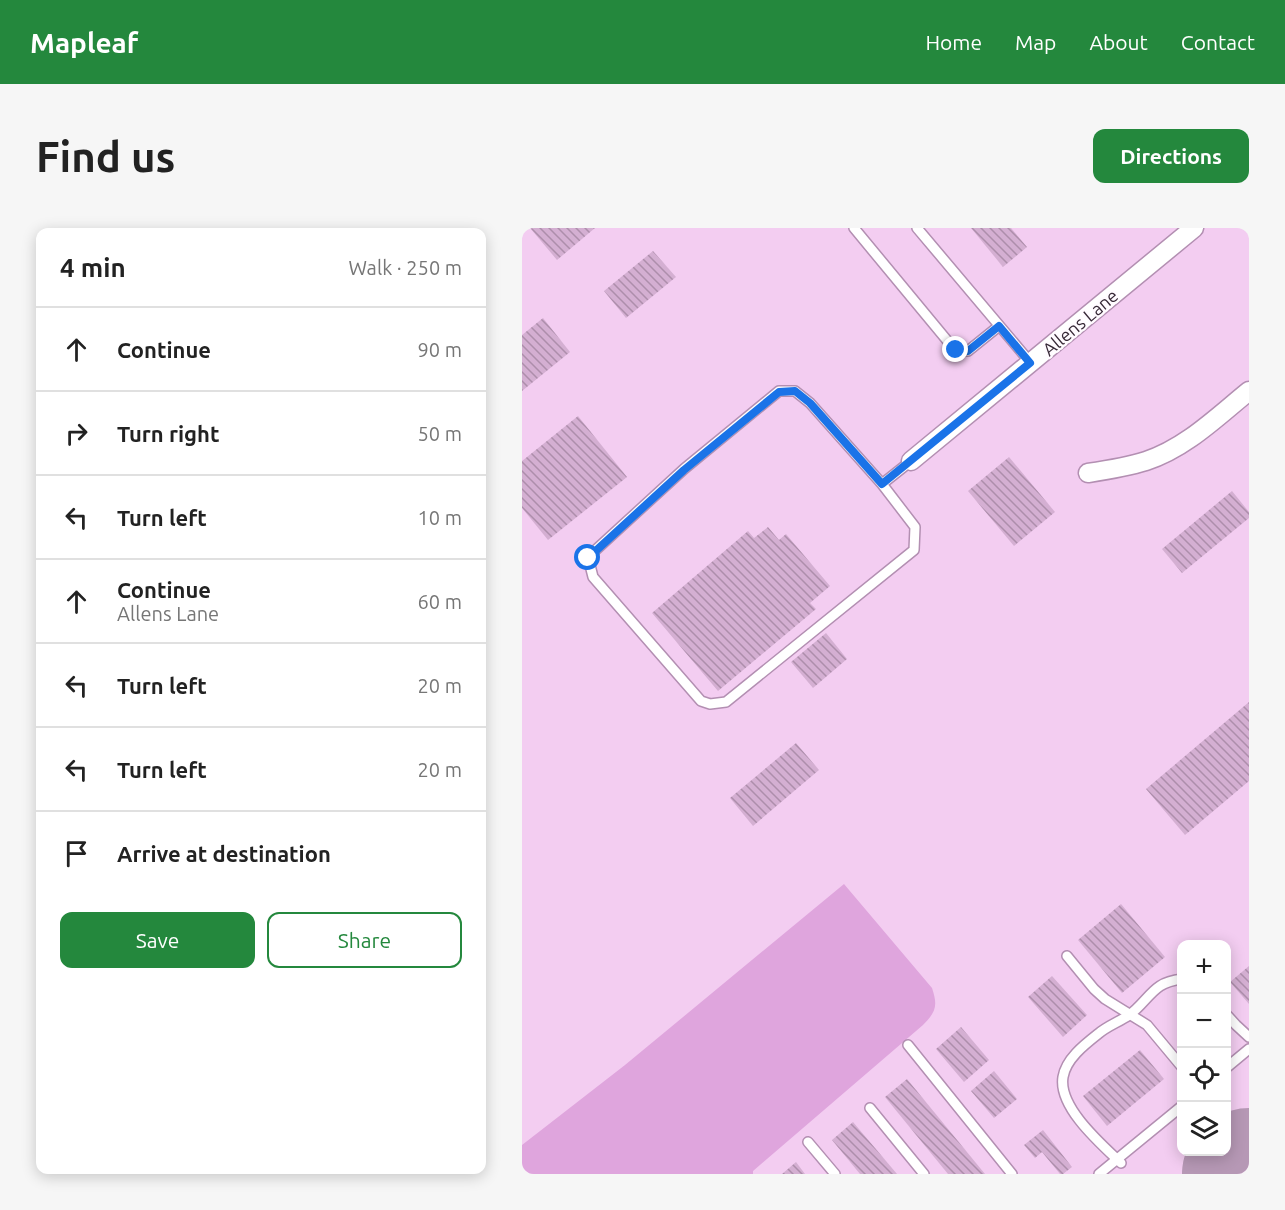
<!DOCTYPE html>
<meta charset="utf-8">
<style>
:root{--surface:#fff;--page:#f6f6f6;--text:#222;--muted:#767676;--line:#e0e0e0;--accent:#24883d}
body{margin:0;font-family:Ubuntu,sans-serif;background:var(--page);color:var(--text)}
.controls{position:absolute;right:18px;bottom:18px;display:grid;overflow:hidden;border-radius:12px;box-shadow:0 3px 15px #0003}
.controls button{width:54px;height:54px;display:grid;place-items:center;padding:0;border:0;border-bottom:2px solid var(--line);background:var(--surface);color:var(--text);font:30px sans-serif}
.stop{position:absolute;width:18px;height:18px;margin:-14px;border:4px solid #1a73e8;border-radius:50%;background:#fff}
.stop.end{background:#1a73e8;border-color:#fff;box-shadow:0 2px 6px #0008}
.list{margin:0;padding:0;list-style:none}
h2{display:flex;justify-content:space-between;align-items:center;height:78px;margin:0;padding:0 24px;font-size:26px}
h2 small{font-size:20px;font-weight:400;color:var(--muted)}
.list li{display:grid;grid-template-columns:39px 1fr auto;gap:18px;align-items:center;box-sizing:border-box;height:84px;padding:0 24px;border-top:2px solid var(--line)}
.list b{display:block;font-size:22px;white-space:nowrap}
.list p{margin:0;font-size:20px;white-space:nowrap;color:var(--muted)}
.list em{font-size:20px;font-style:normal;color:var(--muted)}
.actions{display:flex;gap:12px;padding:18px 24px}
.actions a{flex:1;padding:14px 0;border:2px solid var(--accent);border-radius:12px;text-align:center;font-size:21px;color:var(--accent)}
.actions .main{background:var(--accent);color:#fff}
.icon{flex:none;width:33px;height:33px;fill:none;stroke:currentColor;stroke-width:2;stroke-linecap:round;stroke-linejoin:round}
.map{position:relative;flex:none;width:727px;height:946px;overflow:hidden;border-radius:12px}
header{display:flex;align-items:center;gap:36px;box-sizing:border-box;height:84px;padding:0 30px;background:var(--accent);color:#fff}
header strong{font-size:28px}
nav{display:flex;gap:33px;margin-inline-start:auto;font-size:21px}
.intro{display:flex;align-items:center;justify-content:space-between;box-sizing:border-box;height:144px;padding:0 36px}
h1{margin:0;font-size:42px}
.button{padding:15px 27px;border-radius:12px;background:var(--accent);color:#fff;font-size:21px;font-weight:700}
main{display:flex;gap:36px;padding:0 36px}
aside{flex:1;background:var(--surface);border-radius:12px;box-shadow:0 3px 15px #0003}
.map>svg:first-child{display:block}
.green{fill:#dfa5dd}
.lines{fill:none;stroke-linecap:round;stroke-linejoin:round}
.runway{stroke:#b698b5;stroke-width:124}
.building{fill:url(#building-back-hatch)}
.service-casing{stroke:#b38fb2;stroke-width:12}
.minor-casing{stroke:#b38fb2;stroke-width:21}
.service{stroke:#fff;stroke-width:9}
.minor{stroke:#fff;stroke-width:18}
.route{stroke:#1a73e8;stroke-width:8}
.labels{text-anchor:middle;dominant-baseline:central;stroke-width:4.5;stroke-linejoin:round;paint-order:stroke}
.street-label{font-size:18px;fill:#372937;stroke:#fffbff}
</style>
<header>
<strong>Mapleaf</strong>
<nav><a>Home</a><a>Map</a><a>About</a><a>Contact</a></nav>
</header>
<div class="intro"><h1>Find us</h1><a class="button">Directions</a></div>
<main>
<aside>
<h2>4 min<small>Walk · 250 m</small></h2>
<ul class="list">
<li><svg class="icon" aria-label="ahead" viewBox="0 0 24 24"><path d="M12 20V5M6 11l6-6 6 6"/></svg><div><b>Continue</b></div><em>90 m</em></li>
<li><svg class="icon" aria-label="right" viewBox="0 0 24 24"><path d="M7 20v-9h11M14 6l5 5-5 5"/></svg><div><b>Turn right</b></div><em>50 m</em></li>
<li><svg class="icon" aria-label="left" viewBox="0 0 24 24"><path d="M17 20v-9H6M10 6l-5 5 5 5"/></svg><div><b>Turn left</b></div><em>10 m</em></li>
<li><svg class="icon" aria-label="ahead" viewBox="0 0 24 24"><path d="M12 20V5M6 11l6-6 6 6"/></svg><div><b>Continue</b><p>Allens Lane</p></div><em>60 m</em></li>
<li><svg class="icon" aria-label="left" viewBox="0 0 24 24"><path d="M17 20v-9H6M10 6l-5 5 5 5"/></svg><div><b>Turn left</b></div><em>20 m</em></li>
<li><svg class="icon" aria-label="left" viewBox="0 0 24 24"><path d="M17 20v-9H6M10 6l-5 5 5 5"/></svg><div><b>Turn left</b></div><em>20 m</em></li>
<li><svg class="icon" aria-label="arrive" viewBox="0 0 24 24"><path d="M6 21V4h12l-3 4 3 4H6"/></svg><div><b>Arrive at destination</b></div></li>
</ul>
<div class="actions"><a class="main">Save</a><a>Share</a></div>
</aside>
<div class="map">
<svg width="727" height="946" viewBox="0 0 727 946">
<defs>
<pattern id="building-back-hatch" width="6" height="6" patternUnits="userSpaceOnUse" patternTransform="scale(1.5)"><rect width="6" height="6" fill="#d4afd2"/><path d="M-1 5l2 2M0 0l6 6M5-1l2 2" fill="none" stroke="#ad8eab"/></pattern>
</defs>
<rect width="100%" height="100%" fill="#f3cdf1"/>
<path class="green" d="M 322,656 L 410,760 C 416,778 414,784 401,797 L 231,943 L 231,946 L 0,946 L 0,917 L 103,837 Z"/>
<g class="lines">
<path class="runway" d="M 722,946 L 727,942"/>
</g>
<g class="building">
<path d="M 8,0 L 73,0 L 35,32 Z"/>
<path d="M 449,0 L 489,0 L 505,19 L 481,39 Z"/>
<path d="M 131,23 L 154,49 L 104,90 L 82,63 Z"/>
<path d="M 21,90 L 48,124 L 0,163 L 0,107 Z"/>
<path d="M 56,188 L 105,249 L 26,312 L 0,280 L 0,233 Z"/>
<path d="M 487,229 L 533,284 L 492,318 L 446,263 Z"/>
<path d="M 710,263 L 727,284 L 727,290 L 660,345 L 640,321 Z"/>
<path d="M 246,299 L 257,312 L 264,306 L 308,358 L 288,375 L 294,381 L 196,463 L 130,385 L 226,303 L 232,310 Z"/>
<path d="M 304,405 L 325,431 L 291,460 L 269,434 Z"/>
<path d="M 727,474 L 727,553 L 663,607 L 624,561 Z"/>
<path d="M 274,515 L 297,542 L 231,598 L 208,570 Z"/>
<path d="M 599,676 L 643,729 L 600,765 L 556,712 Z"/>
<path d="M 727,738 L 727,776 L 708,754 Z"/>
<path d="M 530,748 L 565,787 L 541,809 L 506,769 Z"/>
<path d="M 439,799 L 467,832 L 442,854 L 414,821 Z"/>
<path d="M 618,822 L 642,851 L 585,898 L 561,868 Z"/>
<path d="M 472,843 L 495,871 L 472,890 L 449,863 Z"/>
<path d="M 385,851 L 463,946 L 426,946 L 363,869 Z"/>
<path d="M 331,894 L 375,946 L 338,946 L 310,912 Z"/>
<path d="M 521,902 L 550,939 L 541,946 L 538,946 L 520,924 L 513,930 L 502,917 Z"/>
<path d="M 274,934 L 283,946 L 260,946 Z"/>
</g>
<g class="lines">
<g class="service-casing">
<g id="service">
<path d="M 332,0 L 433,122 L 446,123 L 477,98"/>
<path d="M 395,0 L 508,134"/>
<path d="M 360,256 L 393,299 L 392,322 L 204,474 L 188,476 L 179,473 L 71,349 L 66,329 L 162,241 L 257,163 L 273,163 L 288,175 L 360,256 L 389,233"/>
<path d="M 545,728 L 572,761 L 583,771 L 625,797 L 660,839"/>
<path d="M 704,786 L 714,797 L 727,809"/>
<path d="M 386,817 L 490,946"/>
<path d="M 704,840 L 727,821"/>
<path d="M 348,880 L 402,946"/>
<path d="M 286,914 L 313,946"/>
<path d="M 599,935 C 579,916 536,879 541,849 C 544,831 562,817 576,806 C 585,798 597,794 607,787 C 619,779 626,766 638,758 C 644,754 652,752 660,751"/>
<path d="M 577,946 L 660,878"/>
</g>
</g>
<g class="minor-casing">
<g id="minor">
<path d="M 389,233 L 672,0"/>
<path d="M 566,245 C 586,242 605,239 624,233 C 664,220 696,188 727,163"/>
</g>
</g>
<use href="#service" class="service"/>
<use href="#minor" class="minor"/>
</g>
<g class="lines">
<path class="route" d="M 66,330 L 162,242 L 257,164 L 273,163 L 288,175 L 360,256 L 508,135 L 477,98 L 446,123 L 434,122"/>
</g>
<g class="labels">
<g class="street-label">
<text transform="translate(558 94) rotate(-40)">Allens Lane</text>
</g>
</g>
</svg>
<div class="controls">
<button>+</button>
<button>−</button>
<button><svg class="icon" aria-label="locate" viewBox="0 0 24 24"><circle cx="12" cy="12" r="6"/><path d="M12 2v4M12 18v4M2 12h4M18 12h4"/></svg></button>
<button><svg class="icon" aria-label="layers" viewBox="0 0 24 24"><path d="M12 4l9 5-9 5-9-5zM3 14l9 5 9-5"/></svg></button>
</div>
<div class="stop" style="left:66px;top:330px"></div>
<div class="stop end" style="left:434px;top:122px"></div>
</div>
</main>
